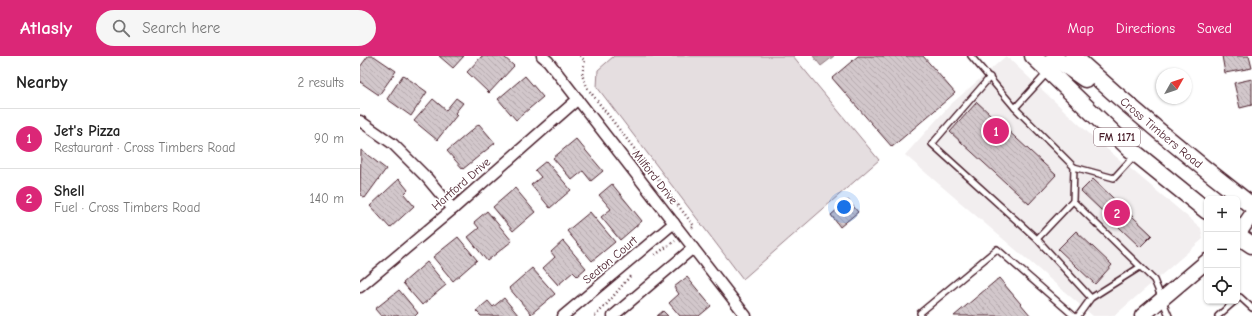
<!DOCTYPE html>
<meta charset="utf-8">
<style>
:root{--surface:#fff;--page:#f6f6f6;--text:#222;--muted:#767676;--line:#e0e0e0;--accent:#db2777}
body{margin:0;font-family:"Comic Neue",sans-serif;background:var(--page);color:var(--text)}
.controls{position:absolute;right:12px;bottom:12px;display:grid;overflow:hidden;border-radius:6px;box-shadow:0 1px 3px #0004}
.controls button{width:36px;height:36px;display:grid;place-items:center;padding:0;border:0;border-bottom:1px solid var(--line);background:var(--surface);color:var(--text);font:20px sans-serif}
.compass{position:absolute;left:796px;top:12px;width:36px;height:36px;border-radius:50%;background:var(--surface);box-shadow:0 1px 3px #0004;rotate:50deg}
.you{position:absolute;left:484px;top:151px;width:14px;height:14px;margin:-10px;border:3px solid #fff;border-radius:50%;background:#1a73e8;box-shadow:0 0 0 6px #1a73e833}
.badge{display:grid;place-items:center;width:26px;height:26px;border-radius:50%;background:var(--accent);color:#fff;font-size:13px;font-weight:700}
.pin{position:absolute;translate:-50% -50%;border:2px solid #fff;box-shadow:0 1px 4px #0006}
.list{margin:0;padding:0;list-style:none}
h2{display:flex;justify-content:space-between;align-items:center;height:52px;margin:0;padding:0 16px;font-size:17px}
h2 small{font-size:13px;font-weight:400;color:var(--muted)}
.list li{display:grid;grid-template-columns:26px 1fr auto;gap:12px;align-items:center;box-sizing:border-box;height:60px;padding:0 16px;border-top:1px solid var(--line)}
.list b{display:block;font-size:15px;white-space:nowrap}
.list p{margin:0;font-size:13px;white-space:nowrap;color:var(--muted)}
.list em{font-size:13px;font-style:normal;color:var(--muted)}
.icon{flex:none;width:22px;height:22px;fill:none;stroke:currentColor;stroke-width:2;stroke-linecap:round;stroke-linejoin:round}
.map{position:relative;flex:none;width:892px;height:260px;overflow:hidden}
header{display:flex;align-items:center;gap:24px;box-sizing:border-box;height:56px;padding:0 20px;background:var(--accent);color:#fff}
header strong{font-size:19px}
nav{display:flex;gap:22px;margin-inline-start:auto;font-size:14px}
.search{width:280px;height:36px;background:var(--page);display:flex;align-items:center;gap:10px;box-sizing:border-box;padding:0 14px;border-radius:22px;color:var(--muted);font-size:15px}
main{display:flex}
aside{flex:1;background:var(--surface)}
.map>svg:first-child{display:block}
.built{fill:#f2eeef}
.grass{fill:#e5dee0;stroke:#987e86}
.water{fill:url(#water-ripples);stroke:#91787e}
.building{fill:url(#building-back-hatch);stroke:#4a1f2b}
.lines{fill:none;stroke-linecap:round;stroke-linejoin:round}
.lane-casing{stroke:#4a1f2b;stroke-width:8}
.street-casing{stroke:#4a1f2b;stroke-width:13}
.secondary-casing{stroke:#4a1f2b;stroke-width:17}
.primary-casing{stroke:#4a1f2b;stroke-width:19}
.path{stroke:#4a1f2b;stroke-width:2.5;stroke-dasharray:1 3;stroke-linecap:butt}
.lane{stroke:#fff;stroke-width:5}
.street{stroke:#fff;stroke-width:10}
.secondary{stroke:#fff;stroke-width:14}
.primary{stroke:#fff;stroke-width:16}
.labels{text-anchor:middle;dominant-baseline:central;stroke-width:3.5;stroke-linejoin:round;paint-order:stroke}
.shield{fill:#fff;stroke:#80626b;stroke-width:1}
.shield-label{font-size:11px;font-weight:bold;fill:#4a1f2b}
.street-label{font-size:12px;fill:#4a1f2b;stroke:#fff}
</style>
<header>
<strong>Atlasly</strong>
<div class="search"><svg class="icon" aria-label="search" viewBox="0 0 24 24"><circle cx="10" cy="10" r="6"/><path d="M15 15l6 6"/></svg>Search here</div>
<nav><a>Map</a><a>Directions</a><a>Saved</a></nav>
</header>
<main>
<aside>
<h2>Nearby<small>2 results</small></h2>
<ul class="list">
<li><span class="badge">1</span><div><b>Jet's Pizza</b><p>Restaurant · Cross Timbers Road</p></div><em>90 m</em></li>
<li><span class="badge">2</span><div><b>Shell</b><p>Fuel · Cross Timbers Road</p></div><em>140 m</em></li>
</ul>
</aside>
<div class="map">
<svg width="892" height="260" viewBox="0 0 892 260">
<defs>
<pattern id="water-ripples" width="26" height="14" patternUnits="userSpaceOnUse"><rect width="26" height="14" fill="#c1b3b6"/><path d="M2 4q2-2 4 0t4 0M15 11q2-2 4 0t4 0" fill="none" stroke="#9f9194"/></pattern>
<pattern id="building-back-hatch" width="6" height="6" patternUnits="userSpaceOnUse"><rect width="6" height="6" fill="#d2c7cb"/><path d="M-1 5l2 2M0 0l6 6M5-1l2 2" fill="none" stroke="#b6aaae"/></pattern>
</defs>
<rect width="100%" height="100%" fill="#fff"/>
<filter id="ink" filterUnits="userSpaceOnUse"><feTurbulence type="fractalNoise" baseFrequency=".025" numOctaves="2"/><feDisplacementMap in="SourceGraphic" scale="8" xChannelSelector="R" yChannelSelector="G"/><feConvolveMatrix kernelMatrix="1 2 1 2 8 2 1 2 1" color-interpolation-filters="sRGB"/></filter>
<g filter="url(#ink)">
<path class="built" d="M 646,0 L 735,83 L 841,172 L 843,183 L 754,260 L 733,260 L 545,99 L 590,49 Z"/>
<path class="grass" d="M 254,0 L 433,0 L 519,104 L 383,223 L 237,31 L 238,14 Z"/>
<path class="water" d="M 453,0 L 474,0 L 461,10 Z"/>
<g class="building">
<path d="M 8,0 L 14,0 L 36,15 L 19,39 L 0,26 L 0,11 Z"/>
<path d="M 79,0 L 104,0 L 93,12 Z"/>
<path d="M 122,0 L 143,0 L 154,10 L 129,37 L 107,16 Z"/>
<path d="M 498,0 L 563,0 L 595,37 L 532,91 L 472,22 Z"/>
<path d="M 862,0 L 889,0 L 892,12 L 865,17 Z"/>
<path d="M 43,19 L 67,36 L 51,60 L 27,43 Z"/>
<path d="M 165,20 L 183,41 L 156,64 L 138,43 Z"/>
<path d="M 892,23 L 892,49 L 880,52 L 874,27 Z"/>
<path d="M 96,42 L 103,47 L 95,57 L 97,59 L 77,84 L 54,65 L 73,43 L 86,54 Z"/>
<path d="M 617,46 L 696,119 L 669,148 L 590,76 Z"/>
<path d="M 119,68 L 135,87 L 103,113 L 87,95 Z"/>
<path d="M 216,83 L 243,115 L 231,125 L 223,115 L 212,124 L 193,102 Z"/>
<path d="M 1,94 L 26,113 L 5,142 L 0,138 Z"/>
<path d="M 186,105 L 211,134 L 190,152 L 171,129 L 181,121 L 175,114 Z"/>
<path d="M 39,123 L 48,134 L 44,138 L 54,150 L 30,172 L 10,150 Z"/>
<path d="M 733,123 L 792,179 L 780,191 L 721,135 Z"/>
<path d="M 252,128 L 282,165 L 260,184 L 241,161 L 251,153 L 239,139 Z"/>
<path d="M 155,132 L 175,156 L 153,175 L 133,151 Z"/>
<path d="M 488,144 L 498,156 L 480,171 L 471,159 Z"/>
<path d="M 127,155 L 152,185 L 127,205 L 108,181 L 119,172 L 114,166 Z"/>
<path d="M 230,156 L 255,186 L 232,205 L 207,175 Z"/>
<path d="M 716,175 L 752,209 L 735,228 L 698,193 Z"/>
<path d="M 98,181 L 117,204 L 93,225 L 73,201 Z"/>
<path d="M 203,185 L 226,212 L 217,220 L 213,216 L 198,229 L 183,212 L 195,201 L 191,196 Z"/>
<path d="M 67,206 L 86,229 L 62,249 L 43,227 Z"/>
<path d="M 172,212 L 195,238 L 171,258 L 149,232 Z"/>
<path d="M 327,221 L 351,250 L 339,260 L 320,260 L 309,247 L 319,238 L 314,231 Z"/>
<path d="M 639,222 L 671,260 L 594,260 Z"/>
<path d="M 39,234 L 58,257 L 55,260 L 21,260 L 15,253 Z"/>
<path d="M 144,242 L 159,260 L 121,260 L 116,255 L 128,245 L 133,251 Z"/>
<path d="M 303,255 L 308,260 L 297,260 Z"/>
</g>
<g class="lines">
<g class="lane-casing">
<g id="lane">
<path d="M 611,0 L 655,52 L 688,16"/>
<path d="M 630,21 L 572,88 L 677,183"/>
<path d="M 655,52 L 714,111 L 713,145 L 794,224 L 809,260"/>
<path d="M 714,111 L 754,122 L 775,99"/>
<path d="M 713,145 L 677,183 L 731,242"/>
<path d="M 877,243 L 880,241 L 892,252"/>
<path d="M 561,260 L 560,257 L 637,193 L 714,260"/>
<path d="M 718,260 L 731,242 L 780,211"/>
<path d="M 858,260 L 875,245"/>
</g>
</g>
<g class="street-casing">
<g id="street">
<path d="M 182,0 L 188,5 L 386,260"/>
<path d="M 0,65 L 33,88 L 67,122 L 93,153"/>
<path d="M 0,231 L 93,153 L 218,43"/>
<path d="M 203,260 L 314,167"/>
<path d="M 253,260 L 333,192"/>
</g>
</g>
<g class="secondary-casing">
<g id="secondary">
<path d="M 877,180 L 892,158"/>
<path d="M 782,260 L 847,205"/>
</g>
</g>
<g class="primary-casing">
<g id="primary">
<path d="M 673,0 L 769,92 L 847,155"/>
<path id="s1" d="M 713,0 C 771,53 830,102 892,150"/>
<path d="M 688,15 L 689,9 L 692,5 L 699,5 L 725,23"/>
<path d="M 877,179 L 892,189"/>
</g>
</g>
<g class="path">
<path d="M 220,0 L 221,2 L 225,4 L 222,19 L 228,33 L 334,170 L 332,172"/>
<path d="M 295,199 L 315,185"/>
<path d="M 235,260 L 246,249 L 271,219"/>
</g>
<use href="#lane" class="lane"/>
<use href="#street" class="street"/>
<use href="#secondary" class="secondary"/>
<use href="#primary" class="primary"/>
</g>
</g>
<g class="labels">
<rect class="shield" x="734" y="72" width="46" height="18" rx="3"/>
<g class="shield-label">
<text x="757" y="81">FM 1171</text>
</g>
<g class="street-label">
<text stroke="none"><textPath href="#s1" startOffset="117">Cross Timbers Road</textPath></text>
<text transform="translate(295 121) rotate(52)">Milford Drive</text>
<text transform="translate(101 128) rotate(-41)">Hartford Drive</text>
<text transform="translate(250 204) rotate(-40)">Seaton Court</text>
</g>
</g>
</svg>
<div class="controls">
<button>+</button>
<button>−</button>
<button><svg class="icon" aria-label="locate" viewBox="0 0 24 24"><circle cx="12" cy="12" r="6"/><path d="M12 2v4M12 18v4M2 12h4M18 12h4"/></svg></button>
</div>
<svg class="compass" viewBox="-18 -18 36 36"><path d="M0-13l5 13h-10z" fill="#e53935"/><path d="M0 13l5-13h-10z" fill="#767676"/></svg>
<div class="you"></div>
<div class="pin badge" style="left:636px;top:75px">1</div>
<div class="pin badge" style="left:757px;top:157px">2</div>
</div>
</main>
